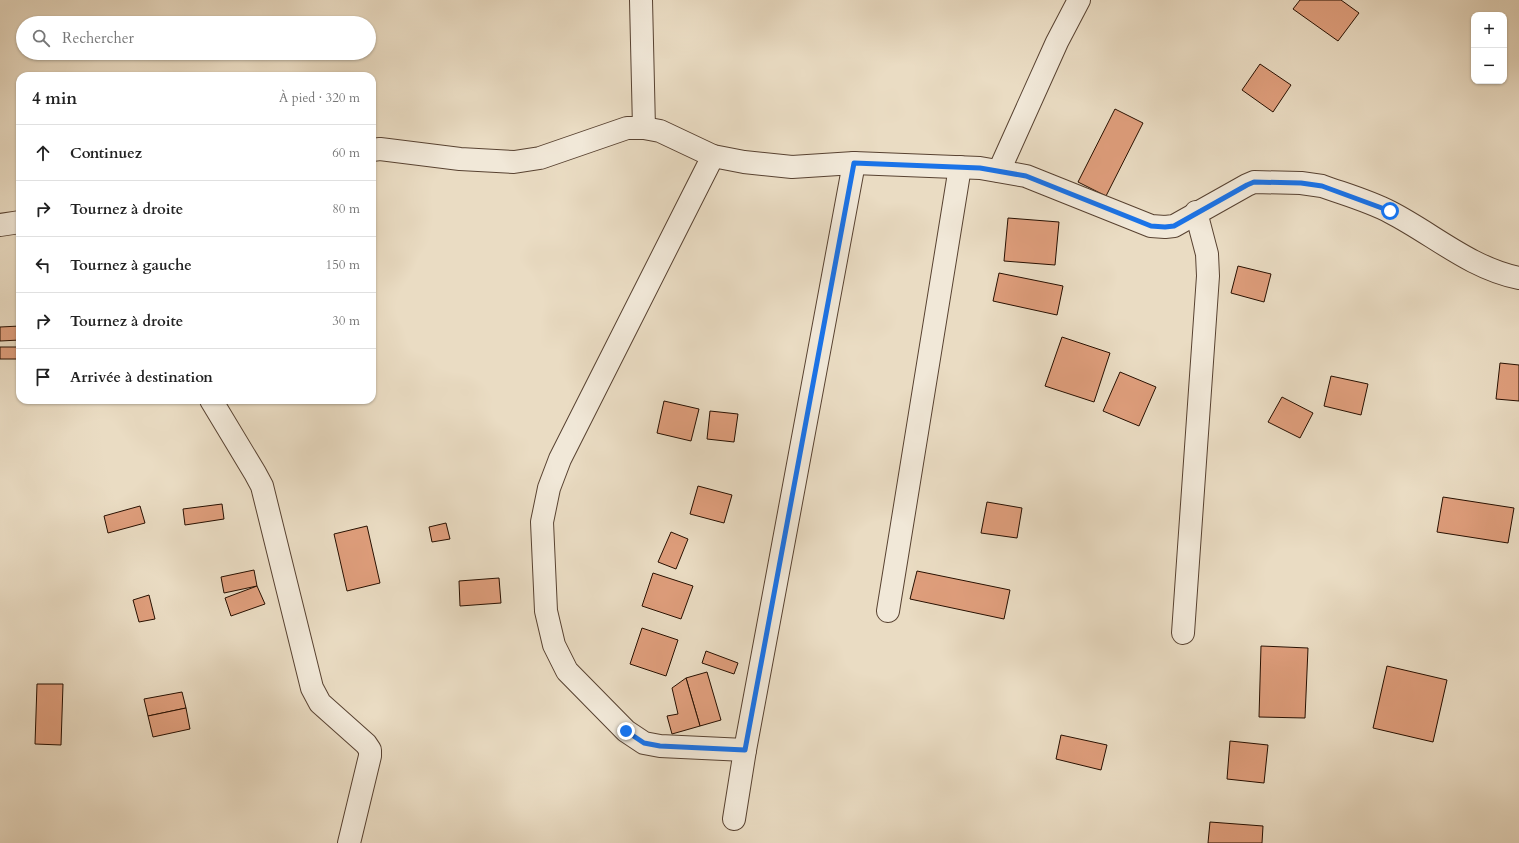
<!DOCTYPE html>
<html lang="fr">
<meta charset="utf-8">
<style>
:root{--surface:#fff;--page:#f6f6f6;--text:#222;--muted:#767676;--line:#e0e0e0}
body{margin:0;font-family:Cardo,serif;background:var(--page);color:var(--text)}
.controls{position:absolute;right:12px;top:12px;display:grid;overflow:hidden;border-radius:8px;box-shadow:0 1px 3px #0004}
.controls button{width:36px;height:36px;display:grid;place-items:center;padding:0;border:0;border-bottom:1px solid var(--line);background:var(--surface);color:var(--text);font:20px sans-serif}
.stop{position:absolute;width:12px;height:12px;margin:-9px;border:3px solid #1a73e8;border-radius:50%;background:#fff}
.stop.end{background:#1a73e8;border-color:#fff;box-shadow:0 1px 4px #0008}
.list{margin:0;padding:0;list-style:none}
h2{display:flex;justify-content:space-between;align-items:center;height:52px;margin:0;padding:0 16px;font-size:17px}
h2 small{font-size:13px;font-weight:400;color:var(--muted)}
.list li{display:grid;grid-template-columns:26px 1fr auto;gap:12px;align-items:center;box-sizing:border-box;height:56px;padding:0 16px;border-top:1px solid var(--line)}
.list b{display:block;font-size:15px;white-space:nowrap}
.list em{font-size:13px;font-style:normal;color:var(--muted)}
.icon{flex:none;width:22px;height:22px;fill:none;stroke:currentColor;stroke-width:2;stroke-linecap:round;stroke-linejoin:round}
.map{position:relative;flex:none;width:1519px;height:843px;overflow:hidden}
.search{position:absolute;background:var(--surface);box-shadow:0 1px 3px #0004;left:16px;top:16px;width:360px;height:44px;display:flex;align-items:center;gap:10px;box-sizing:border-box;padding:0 14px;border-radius:22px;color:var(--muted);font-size:15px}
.panel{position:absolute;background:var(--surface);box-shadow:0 1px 3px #0004;left:16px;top:72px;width:360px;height:332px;border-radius:12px}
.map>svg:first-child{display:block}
.building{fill:#df9e7c;stroke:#270f00}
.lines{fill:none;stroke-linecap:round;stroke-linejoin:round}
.street-casing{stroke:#584231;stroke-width:24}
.street{stroke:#f1e8d8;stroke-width:22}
.route{stroke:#1a73e8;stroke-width:5}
</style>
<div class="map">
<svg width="1519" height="843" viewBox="0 0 1519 843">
<rect width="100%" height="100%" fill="#eadcc3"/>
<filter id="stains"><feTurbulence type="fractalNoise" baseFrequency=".005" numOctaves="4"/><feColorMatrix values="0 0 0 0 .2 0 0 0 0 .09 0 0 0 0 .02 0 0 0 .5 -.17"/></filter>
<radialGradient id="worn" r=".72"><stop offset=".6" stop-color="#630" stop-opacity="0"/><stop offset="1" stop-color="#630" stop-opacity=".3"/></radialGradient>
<g class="building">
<path d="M 1300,0 L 1341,0 L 1359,13 L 1338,41 L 1293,9 Z"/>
<path d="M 1260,64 L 1291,85 L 1273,112 L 1242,90 Z"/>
<path d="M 1115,109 L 1143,123 L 1106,196 L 1078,182 Z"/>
<path d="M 1008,218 L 1059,222 L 1055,265 L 1004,261 Z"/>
<path d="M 1238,266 L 1271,274 L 1264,302 L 1231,293 Z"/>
<path d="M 999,273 L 1063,286 L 1057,315 L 993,301 Z"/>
<path d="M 20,326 L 20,340 L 0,341 L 0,327 Z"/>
<path d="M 1062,337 L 1110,353 L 1094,402 L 1045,386 Z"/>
<rect x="0" y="347" width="20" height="12"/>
<path d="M 1500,363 L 1519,365 L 1519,401 L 1496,399 Z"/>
<path d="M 1120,372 L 1156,387 L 1139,426 L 1103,411 Z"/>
<path d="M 1331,376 L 1368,384 L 1361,415 L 1324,406 Z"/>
<path d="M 1282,397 L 1313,413 L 1300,438 L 1268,422 Z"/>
<path d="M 664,401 L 699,409 L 691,441 L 657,433 Z"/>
<path d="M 710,411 L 738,414 L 734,442 L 707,439 Z"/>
<path d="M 698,486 L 732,495 L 724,523 L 690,514 Z"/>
<path d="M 1443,497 L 1514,508 L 1508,543 L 1437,532 Z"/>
<path d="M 987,502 L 1022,508 L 1017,538 L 981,533 Z"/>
<path d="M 222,504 L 224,519 L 185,525 L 183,509 Z"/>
<path d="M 140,506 L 145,523 L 108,533 L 104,516 Z"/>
<path d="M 446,523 L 450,539 L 432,542 L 429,527 Z"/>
<path d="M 367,526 L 380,583 L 347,591 L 334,534 Z"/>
<path d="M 671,532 L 688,539 L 676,569 L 658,562 Z"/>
<path d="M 254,570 L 257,586 L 224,593 L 221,577 Z"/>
<path d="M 917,571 L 1010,590 L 1004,619 L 910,599 Z"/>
<path d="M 653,573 L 693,586 L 681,619 L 642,606 Z"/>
<path d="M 499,578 L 501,603 L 460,606 L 459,581 Z"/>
<path d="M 257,586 L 265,604 L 231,616 L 225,598 Z"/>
<path d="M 149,595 L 155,619 L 139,622 L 133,600 Z"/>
<path d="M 642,628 L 678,640 L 666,676 L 630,664 Z"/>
<path d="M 1261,646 L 1308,648 L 1305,718 L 1259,717 Z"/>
<path d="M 706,651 L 738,663 L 734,674 L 702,663 Z"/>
<path d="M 1387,666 L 1447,680 L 1433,742 L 1373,728 Z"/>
<path d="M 707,672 L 721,720 L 700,726 L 686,678 Z"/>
<path d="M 686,678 L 700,726 L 672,734 L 667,716 L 678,714 L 672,688 Z"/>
<path d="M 37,684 L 63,684 L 61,745 L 35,744 Z"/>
<path d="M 182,692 L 186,708 L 148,716 L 144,699 Z"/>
<path d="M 186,708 L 190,729 L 153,737 L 148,716 Z"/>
<path d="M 1061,735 L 1107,745 L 1101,770 L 1056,759 Z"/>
<path d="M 1230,741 L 1268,745 L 1264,783 L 1227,779 Z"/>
<path d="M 1210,822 L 1263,826 L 1262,843 L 1208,843 Z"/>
</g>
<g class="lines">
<g class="street-casing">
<g id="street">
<path d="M 641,0 L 644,128"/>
<path d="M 372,150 L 380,149 L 460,159 L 514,162 L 540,158 L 627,128 L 644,128 L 660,131 L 713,156 L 744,162 L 792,167 L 854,163 L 980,168 L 1026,176 L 1151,226 L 1165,227 L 1174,226 L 1247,185 L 1254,182 L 1301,183 L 1322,186 C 1344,194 1369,201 1390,212 C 1433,234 1470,268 1519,278"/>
<path d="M 713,156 L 560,459 L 549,488 L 542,522 L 546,611 L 554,645 L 567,671 L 626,731 L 644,743 L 660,746 L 745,750"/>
<path d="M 999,171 L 1057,42 L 1079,0"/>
<path d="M 0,225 L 20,222"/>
<path d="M 211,400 L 255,473 L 262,486 L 312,688 L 320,703 L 366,744 L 370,750 L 370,756 L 349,843"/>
<path d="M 888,611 L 960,167"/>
<path d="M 1183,633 L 1208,276 L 1207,254 L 1196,212"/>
<path d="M 734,819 L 745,750 L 854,163"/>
</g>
</g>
<use href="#street" class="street"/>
</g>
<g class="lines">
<path class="route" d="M 626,731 L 644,743 L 660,746 L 745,750 L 854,163 L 980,168 L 1026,176 L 1151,226 L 1165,227 L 1174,226 L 1247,185 L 1254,182 L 1301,183 L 1322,186 L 1390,211"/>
</g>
<rect width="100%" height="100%" filter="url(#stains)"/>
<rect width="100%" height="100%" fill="url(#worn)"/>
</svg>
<div class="controls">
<button>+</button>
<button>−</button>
</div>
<div class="stop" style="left:1390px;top:211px"></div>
<div class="stop end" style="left:626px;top:731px"></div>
<div class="search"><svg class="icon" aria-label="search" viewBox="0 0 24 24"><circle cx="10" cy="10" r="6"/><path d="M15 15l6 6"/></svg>Rechercher</div>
<section class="panel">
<h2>4 min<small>À pied · 320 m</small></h2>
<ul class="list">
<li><svg class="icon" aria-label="ahead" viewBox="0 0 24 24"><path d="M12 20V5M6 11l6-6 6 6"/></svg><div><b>Continuez</b></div><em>60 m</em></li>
<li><svg class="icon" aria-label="right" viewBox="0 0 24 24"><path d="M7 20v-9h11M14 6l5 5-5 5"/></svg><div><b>Tournez à droite</b></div><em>80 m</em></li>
<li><svg class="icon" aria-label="left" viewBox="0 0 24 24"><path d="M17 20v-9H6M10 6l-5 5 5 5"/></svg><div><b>Tournez à gauche</b></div><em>150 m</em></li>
<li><svg class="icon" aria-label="right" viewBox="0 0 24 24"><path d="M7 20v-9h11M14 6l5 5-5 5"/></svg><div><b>Tournez à droite</b></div><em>30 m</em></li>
<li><svg class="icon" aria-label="arrive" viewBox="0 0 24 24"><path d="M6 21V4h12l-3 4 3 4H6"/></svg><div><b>Arrivée à destination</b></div></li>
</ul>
</section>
</div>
